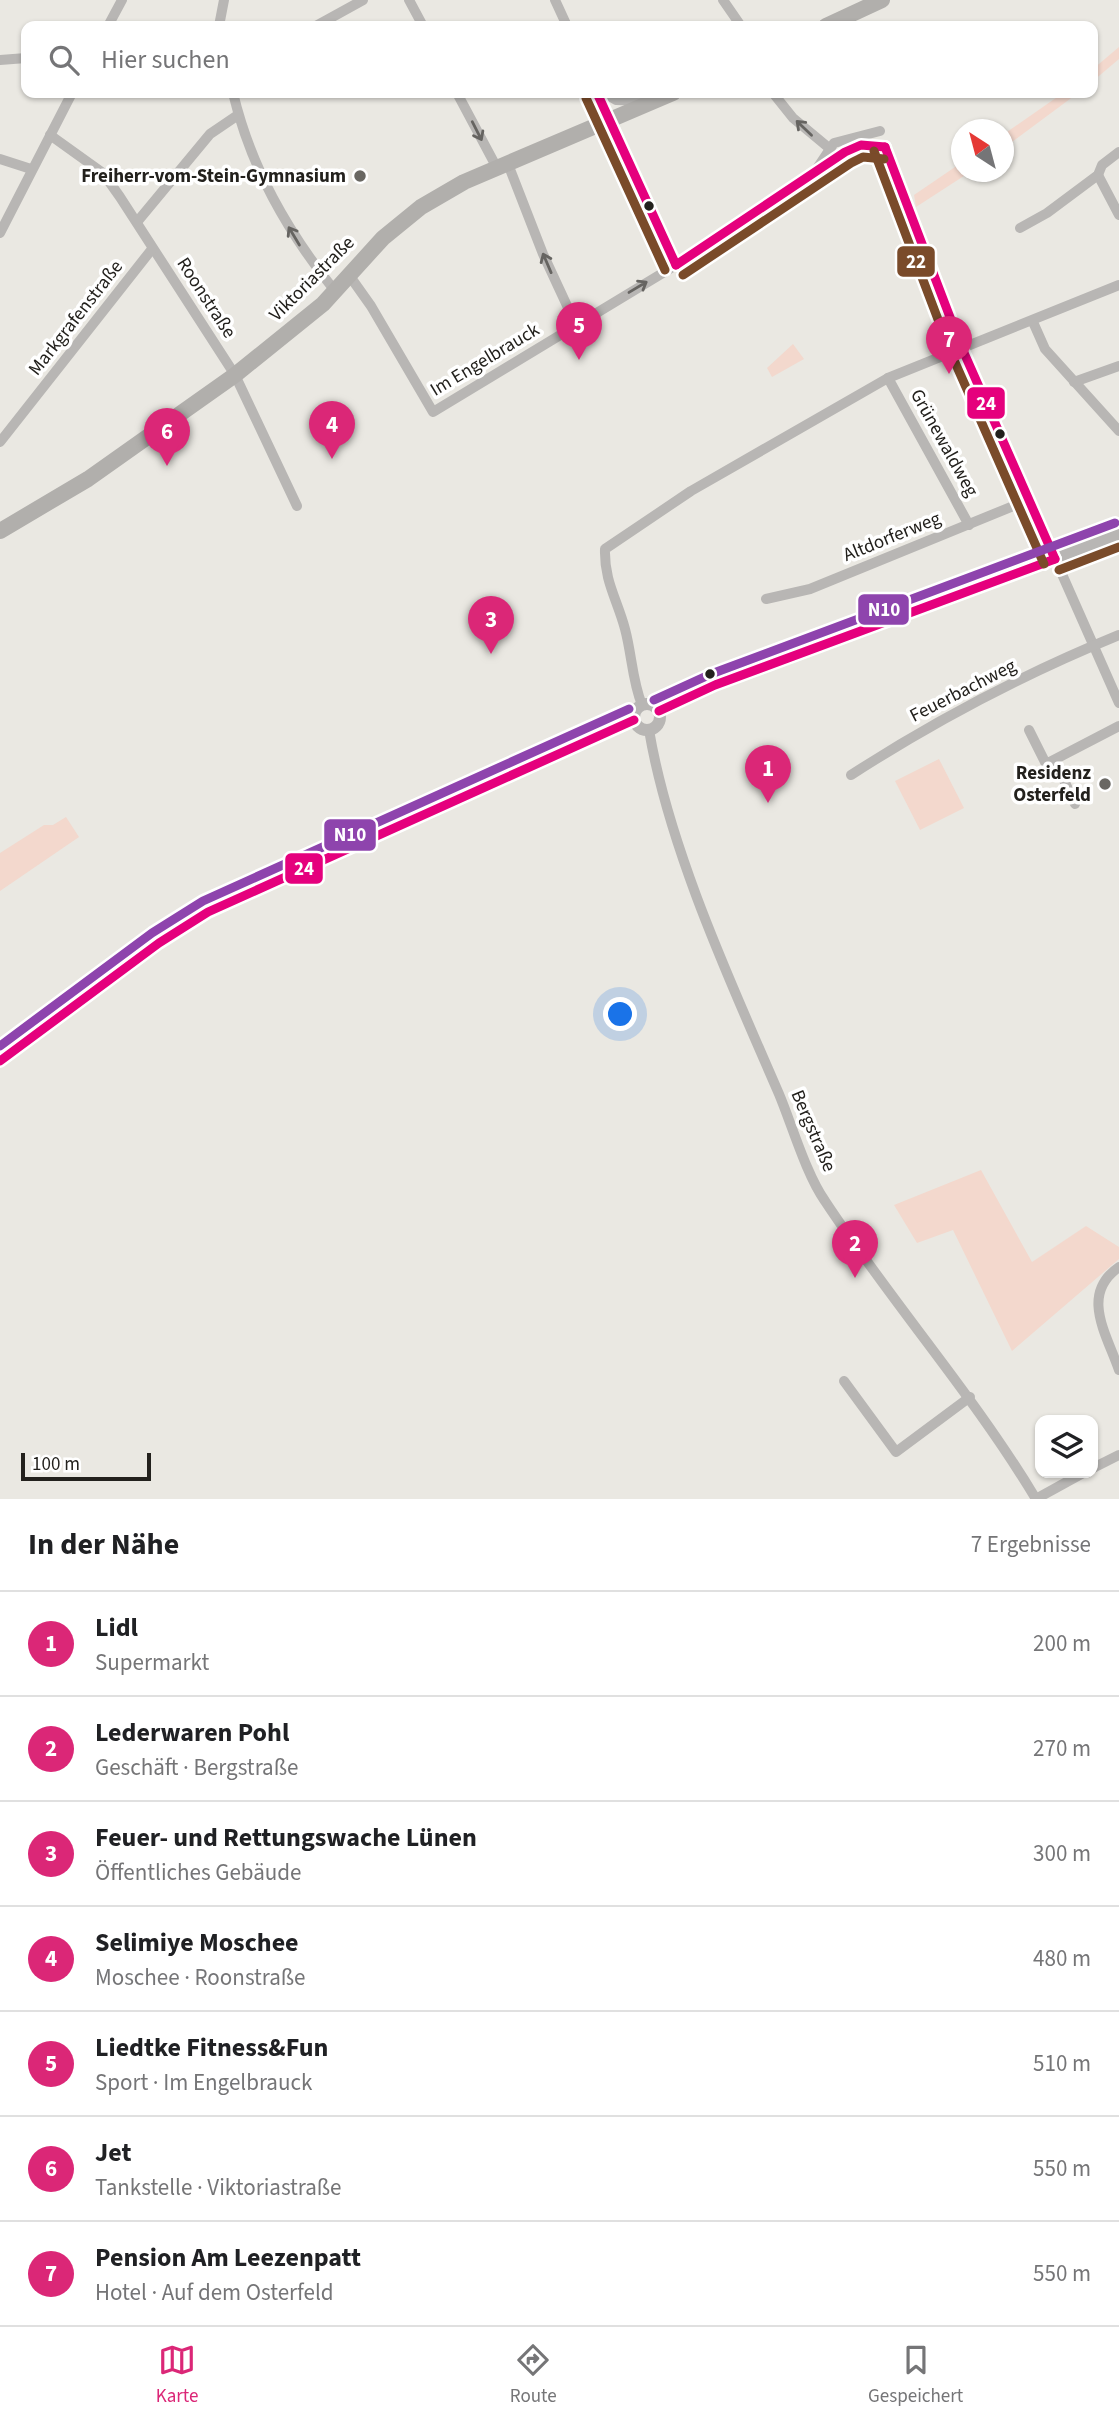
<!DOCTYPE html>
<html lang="de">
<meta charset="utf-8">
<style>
:root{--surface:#fff;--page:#f2f2f2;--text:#202124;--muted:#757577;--line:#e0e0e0;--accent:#db2777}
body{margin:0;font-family:"Source Sans 3",sans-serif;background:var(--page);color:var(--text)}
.controls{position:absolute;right:21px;bottom:21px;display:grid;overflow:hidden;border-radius:14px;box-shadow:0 2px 5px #0004}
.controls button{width:63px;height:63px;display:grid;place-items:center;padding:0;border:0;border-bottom:2px solid var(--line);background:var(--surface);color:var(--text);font:35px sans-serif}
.compass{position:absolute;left:951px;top:119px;width:63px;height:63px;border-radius:50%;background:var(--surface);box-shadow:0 2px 5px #0004;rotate:324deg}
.scale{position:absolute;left:21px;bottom:18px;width:130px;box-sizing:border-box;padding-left:7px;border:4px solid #23211d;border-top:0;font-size:19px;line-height:24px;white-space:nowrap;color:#23211d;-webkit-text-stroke:5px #fff;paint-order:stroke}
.you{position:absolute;left:621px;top:1015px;width:24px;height:24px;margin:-18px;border:5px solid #fff;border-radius:50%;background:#1a73e8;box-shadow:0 0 0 10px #1a73e833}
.badge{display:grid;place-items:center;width:46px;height:46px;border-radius:50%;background:var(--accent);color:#fff;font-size:23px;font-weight:700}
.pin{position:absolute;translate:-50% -58px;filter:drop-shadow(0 2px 4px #0008)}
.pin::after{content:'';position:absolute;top:37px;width:24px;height:21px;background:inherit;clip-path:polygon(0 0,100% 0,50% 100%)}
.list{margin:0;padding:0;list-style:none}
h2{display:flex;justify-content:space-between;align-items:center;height:91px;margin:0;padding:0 28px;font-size:30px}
h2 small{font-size:23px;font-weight:400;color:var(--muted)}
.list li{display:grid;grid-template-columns:46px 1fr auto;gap:21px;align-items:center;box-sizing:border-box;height:105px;padding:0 28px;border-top:2px solid var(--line)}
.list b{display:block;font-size:26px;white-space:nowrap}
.list p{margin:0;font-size:23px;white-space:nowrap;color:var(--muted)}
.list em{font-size:23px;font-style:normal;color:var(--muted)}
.icon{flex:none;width:38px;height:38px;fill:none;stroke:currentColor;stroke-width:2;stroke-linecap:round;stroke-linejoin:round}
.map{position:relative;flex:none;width:1119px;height:1499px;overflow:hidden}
.search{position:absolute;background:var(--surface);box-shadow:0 2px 5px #0004;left:21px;right:21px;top:21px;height:77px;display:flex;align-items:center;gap:18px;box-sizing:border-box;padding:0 24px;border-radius:14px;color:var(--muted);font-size:26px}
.sheet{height:826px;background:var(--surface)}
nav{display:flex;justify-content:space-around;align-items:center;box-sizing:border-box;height:98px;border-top:2px solid var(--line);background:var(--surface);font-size:19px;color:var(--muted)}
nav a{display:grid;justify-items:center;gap:4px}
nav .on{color:var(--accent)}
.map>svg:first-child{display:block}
.green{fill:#f3d8cd}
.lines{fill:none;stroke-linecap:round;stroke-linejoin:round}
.minor{stroke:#b8b6b4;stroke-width:10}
.tertiary{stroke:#b8b6b4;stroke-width:12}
.primary{stroke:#b1afac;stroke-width:16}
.bus-1-casing{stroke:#fff;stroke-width:14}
.bus-2-casing{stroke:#fff;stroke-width:14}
.bus-3-casing{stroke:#fff;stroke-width:14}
.bus-1{stroke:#e5007d;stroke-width:9}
.bus-2{stroke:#7a4b2a;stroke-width:9}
.bus-3{stroke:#8e44ad;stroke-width:9}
.oneway{stroke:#666461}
.poi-dot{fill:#696762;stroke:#fff;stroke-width:2.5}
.bus-dot{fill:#23211d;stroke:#fff;stroke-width:2.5}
.labels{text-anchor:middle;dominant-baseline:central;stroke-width:7;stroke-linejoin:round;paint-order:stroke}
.poi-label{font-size:19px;font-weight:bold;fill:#23211d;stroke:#fff;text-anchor:end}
.street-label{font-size:19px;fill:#23211d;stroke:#fff}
.line-badge{stroke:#fff;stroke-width:2.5}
.badge-label{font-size:19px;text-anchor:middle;font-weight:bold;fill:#fff}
</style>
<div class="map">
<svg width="1119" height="1499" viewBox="0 0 1119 1499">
<rect width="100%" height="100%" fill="#eae8e2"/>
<g class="green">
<path d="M 1119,47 L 1119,59 L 1093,81 L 1093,69 Z"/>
<path d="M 1063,93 L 1078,93 L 1004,148 L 1004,134 Z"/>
<path d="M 961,163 L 962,172 L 970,172 L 916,207 L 914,195 Z"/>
<path d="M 793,344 L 804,359 L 772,377 L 767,368 Z"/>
<path d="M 939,759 L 964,808 L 920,830 L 895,781 Z"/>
<path d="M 66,817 L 79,837 L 0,891 L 0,853 L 44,825 L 53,825 Z"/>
<path d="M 981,1170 L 1032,1262 L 1086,1226 L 1119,1247 L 1119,1259 L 1012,1351 L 953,1230 L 917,1243 L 894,1205 Z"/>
</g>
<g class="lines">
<g class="minor">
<path d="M 409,0 L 423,26"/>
<path d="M 555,0 L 567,26"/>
<path d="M 723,0 L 741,26"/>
<path d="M 108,26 L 122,0"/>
<path d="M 219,26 L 224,0"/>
<path d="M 316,26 L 363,0"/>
<path d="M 0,60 L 26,58"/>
<path d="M 233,93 C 251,168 287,231 335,291"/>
<path d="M 457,93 L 497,168"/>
<path d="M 597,93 L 676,265"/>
<path d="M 604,93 L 616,100 L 644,101"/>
<path d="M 773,93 L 793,118 L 829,148"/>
<path d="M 50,135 L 103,173 L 120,197 L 235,375 L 297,506"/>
<path d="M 885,147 L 961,346 L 1119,703"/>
<path d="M 0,159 L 31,169"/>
<path d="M 508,164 L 543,254 L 576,325"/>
<path d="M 1098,175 L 1119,215"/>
<path d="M 137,222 L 210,134 L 238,115"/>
<path d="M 1020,228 L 1047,213 L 1098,175 L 1102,165 L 1119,152"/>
<path d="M 0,233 L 72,93"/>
<path d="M 349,275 L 371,306 L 433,412 L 676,265 L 798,186 L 816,170 L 834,143 L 880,131"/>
<path d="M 1033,322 L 1045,349 L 1119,431"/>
<path d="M 888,378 L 969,525"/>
<path d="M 1074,382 L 1119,366"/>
<path d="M 0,442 L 152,249"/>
<path d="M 766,599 L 810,589 L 1028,500"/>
<path d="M 642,705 C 632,680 632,655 625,629 C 617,599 604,581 605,549 L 691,491 L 888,378 L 1119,285"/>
<path d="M 649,730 C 669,849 731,983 779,1094 C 792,1125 806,1174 825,1201 C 892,1303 973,1394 1036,1499 L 1083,1473"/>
<path d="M 1029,730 L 1046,764 L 1119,726"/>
<path d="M 1055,761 L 1075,804"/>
<path d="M 851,775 C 936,720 1026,673 1119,635"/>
<path d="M 1119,1267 C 1080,1294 1106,1333 1119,1370"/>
<path d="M 844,1381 L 896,1452 L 970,1397"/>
<path d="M 1093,1468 L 1119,1455"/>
</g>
<g class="tertiary">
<circle cx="647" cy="717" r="13"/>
<path d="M 659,711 L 715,685 L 1119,534"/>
<path d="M 0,1061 L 159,943 L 208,912 L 634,720"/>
</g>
<g class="primary">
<path d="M 826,26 L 882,0"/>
<path d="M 0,531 L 88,479 L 235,375 L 323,304 L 383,238 L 421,207 L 464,182 L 673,93"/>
</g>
<g class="bus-1-casing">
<g id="bus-1">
<path d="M 597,93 L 676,265"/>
<path d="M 885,147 L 961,346 L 1055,559"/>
<path d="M 676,265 L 845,152 L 861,145 L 885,147"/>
<path d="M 659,711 L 715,685 L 1055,559"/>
<path d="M 0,1061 L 159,943 L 208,912 L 634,720"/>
</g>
</g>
<g class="bus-2-casing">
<g id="bus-2">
<path d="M 586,98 L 665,270"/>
<path d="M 874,151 L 950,351 L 1044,564"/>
<path d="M 683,275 L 851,163 L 863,157 L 884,159"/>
<path d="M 1059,570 L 1119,547"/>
</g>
</g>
<g class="bus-3-casing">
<g id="bus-3">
<path d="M 654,700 L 711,674 L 1115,523"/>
<path d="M 0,1046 L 152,933 L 203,901 L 629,709"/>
</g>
</g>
<use href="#bus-1" class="bus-1"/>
<use href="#bus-2" class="bus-2"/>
<use href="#bus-3" class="bus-3"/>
</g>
<defs><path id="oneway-shaft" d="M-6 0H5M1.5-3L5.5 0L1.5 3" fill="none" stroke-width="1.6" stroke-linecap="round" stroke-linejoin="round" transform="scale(1.75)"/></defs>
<g class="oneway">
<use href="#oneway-shaft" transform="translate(804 128) rotate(-136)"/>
<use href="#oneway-shaft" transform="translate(477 131) rotate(63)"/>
<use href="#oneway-shaft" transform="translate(294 236) rotate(-121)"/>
<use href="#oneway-shaft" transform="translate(547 263) rotate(-113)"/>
<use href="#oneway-shaft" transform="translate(638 287) rotate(-31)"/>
</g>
<g class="poi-dot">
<circle cx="360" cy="176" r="7"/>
<circle cx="1105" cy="784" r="7"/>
</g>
<g class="bus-dot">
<circle cx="649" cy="206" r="6"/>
<circle cx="1000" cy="434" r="6"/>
<circle cx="710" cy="674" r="6"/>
</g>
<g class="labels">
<g class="poi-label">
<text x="346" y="176">Freiherr-vom-Stein-Gymnasium</text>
<text x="1091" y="773">Residenz<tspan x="1091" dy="22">Osterfeld</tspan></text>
</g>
<g class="street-label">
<text transform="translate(312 279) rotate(-45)">Viktoriastraße</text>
<text transform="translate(206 298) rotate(57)">Roonstraße</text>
<text transform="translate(76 318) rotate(-52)">Markgrafenstraße</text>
<text transform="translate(485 360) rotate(-31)">Im Engelbrauck</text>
<text transform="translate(944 443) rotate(61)">Grünewaldweg</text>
<text transform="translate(892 537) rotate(-22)">Altdorferweg</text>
<text transform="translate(963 691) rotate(-27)">Feuerbachweg</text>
<text transform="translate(813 1131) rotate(67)">Bergstraße</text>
</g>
</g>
<g class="line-badge">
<rect x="896" y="245" width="40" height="33" rx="7" fill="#7a4b2a"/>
<rect x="966" y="386" width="40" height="34" rx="7" fill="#e5007d"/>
<rect x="857" y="593" width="53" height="33" rx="7" fill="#8e44ad"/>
<rect x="323" y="818" width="54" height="34" rx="7" fill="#8e44ad"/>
<rect x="284" y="852" width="40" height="33" rx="7" fill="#e5007d"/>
</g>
<g class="badge-label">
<text x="916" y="268">22</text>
<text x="986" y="410">24</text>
<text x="884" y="616">N10</text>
<text x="350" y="841">N10</text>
<text x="304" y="875">24</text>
</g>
</svg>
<div class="controls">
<button><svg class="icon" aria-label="layers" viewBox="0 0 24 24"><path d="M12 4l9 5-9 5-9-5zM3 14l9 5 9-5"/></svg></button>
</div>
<svg class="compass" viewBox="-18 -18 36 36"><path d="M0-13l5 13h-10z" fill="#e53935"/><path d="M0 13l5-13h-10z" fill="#757577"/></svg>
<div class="scale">100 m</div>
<div class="you"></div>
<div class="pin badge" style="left:768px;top:803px">1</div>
<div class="pin badge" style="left:855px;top:1278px">2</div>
<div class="pin badge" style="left:491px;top:654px">3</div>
<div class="pin badge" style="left:332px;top:459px">4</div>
<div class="pin badge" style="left:579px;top:360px">5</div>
<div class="pin badge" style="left:167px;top:466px">6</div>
<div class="pin badge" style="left:949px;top:374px">7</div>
<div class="search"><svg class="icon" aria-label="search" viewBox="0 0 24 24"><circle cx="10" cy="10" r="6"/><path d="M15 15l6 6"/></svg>Hier suchen</div>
</div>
<section class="sheet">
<h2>In der Nähe<small>7 Ergebnisse</small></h2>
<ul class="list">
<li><span class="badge">1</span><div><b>Lidl</b><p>Supermarkt</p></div><em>200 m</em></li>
<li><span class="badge">2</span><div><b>Lederwaren Pohl</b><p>Geschäft · Bergstraße</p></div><em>270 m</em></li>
<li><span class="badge">3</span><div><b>Feuer- und Rettungswache Lünen</b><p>Öffentliches Gebäude</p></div><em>300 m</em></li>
<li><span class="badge">4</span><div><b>Selimiye Moschee</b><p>Moschee · Roonstraße</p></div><em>480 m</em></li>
<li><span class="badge">5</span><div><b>Liedtke Fitness&amp;Fun</b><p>Sport · Im Engelbrauck</p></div><em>510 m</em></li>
<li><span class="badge">6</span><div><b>Jet</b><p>Tankstelle · Viktoriastraße</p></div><em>550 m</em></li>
<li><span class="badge">7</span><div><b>Pension Am Leezenpatt</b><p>Hotel · Auf dem Osterfeld</p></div><em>550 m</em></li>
</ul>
</section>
<nav>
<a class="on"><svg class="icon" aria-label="map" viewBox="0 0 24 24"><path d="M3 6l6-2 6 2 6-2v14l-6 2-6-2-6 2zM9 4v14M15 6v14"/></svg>Karte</a>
<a><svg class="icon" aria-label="directions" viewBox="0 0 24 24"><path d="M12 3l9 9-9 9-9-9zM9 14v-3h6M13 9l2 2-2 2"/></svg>Route</a>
<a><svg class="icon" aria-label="saved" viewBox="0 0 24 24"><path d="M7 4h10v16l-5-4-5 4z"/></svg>Gespeichert</a>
</nav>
